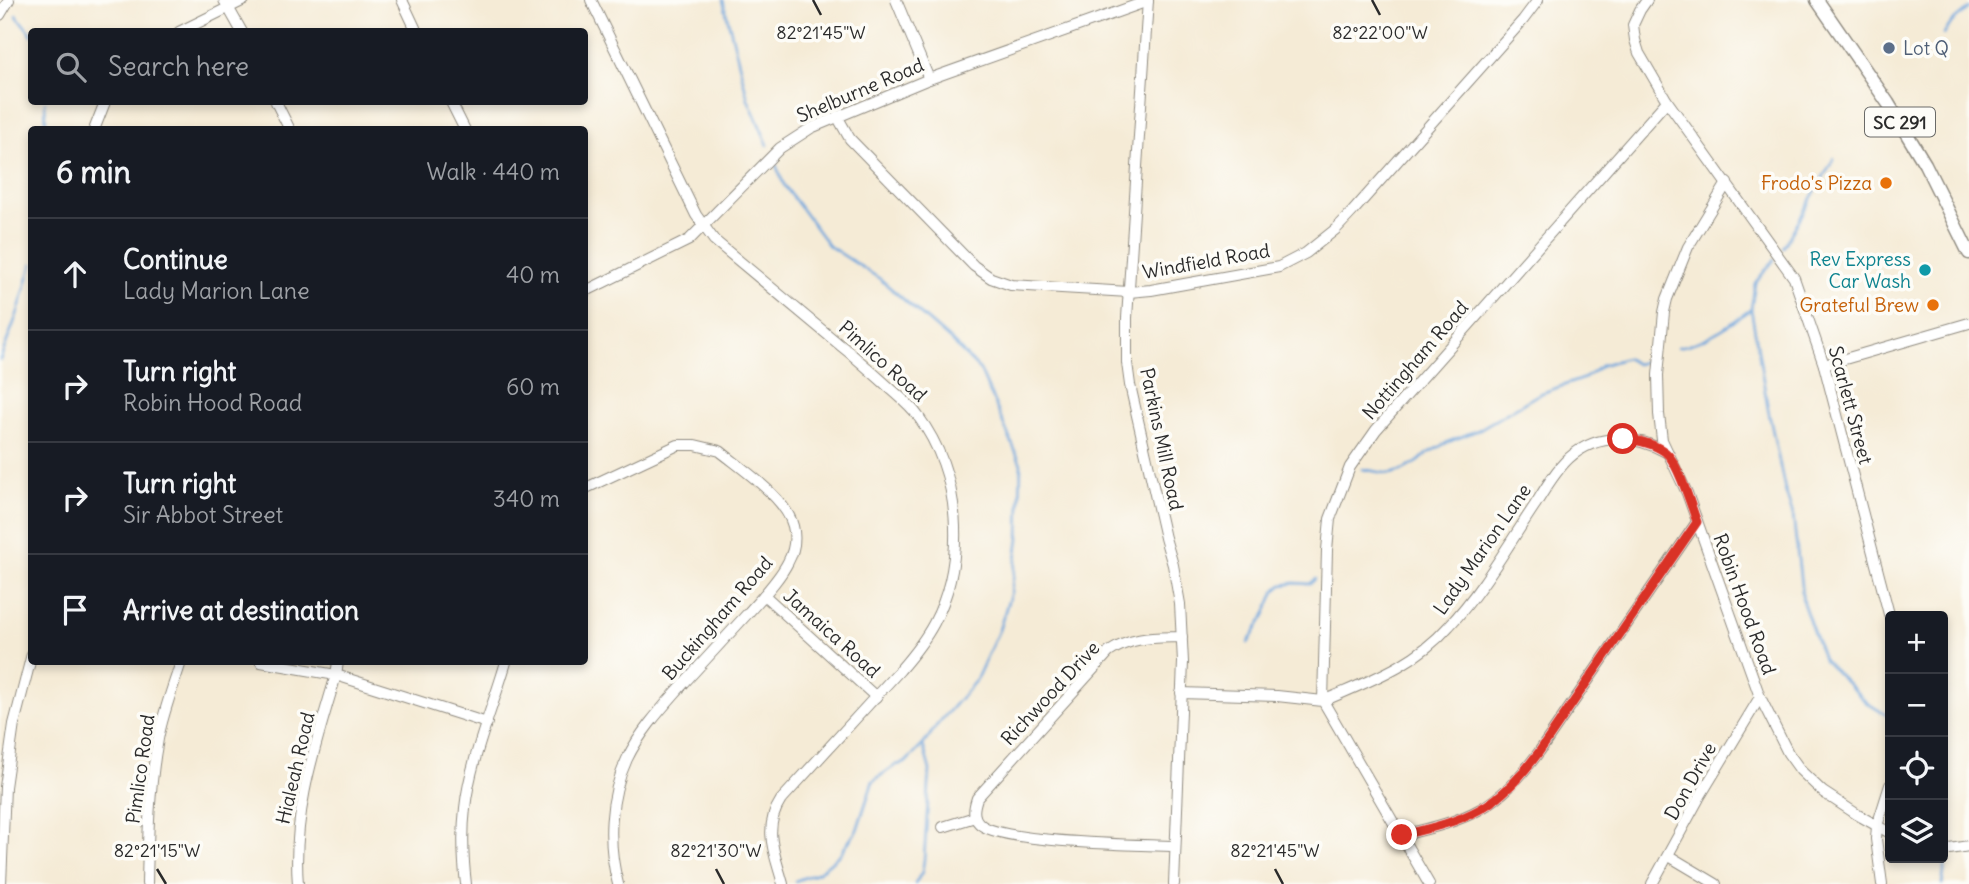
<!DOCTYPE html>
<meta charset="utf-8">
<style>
:root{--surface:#171b24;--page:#20242c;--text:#f1f3f6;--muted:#9ea1a6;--line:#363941}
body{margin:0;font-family:Delius,sans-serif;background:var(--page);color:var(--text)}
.controls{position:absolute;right:21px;bottom:21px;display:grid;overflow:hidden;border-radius:7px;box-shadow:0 4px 10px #0003}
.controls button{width:63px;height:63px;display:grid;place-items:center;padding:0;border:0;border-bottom:2px solid var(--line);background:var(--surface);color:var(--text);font:35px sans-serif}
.stop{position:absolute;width:21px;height:21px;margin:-16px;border:5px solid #d93025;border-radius:50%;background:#fff}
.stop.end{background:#d93025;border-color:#fff;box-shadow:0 2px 7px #0008}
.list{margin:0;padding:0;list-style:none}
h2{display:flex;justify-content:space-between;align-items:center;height:91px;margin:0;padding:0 28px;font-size:30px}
h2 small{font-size:23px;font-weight:400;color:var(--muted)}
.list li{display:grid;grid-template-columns:46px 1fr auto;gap:21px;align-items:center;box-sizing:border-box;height:112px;padding:0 28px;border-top:2px solid var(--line)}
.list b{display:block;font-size:26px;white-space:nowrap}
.list p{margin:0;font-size:23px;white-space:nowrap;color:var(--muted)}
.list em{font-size:23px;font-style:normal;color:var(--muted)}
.icon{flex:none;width:38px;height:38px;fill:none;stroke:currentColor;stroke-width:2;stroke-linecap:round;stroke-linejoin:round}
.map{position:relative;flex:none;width:1969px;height:884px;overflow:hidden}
.search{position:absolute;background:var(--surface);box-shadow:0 4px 10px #0003;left:28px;top:28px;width:560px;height:77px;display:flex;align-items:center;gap:18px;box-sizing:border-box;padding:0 24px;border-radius:7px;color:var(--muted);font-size:26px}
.panel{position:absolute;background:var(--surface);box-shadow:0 4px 10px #0003;left:28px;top:126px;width:560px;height:539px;border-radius:7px}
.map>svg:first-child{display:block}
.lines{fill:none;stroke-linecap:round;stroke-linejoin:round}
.stream{stroke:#6ea5dc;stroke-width:2.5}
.minor-casing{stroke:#908b80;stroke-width:12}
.major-casing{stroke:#908b80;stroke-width:15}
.minor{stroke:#fff;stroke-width:10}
.major{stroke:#fff;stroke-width:12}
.route{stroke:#d93025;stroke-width:9}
.ticks{fill:none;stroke:#2b2b2b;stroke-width:2.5}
.service-dot{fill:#5c6f8a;stroke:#fdfcf7;stroke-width:2.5}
.food-dot{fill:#e8710a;stroke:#fdfcf7;stroke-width:2.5}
.culture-dot{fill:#0f9aa8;stroke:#fdfcf7;stroke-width:2.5}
.labels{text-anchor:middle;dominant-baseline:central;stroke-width:7;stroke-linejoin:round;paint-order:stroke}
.shield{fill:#fdfcf7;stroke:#6a6a68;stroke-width:2}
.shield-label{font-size:18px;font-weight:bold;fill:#2b2b2b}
.service-label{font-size:19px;fill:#4e5e75;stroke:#fdfcf7;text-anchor:start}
.street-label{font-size:19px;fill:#2b2b2b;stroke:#fdfcf7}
.food-label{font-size:19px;fill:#c56008;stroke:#fdfcf7;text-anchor:end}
.culture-label{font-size:19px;fill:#0d838f;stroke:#fdfcf7;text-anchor:end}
.ticks-label{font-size:18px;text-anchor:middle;fill:#2b2b2b;stroke:#fdfcf7;stroke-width:7;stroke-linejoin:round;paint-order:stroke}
</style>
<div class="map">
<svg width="1969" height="884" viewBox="0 0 1969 884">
<rect width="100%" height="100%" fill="#fdfcf7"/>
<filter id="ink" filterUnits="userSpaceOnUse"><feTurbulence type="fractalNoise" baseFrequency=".0143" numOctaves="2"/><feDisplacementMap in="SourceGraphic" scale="14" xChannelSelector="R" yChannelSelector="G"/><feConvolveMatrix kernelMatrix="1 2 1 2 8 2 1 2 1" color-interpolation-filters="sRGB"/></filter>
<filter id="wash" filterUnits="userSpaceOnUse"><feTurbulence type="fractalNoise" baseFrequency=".00686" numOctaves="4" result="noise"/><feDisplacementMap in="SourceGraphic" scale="28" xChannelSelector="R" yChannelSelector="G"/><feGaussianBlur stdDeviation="1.57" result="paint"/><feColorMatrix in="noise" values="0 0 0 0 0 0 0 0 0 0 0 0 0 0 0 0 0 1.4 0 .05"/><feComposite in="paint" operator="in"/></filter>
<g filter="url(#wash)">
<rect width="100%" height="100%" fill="#f5ebd6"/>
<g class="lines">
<g class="stream">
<path d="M 723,0 L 748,99 L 768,145"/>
<path d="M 16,15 L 32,35"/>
<path d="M 1944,34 L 1952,22 L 1969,8"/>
<path d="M 45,102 L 46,130"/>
<path d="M 776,165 L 784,185 L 829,246 L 880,279 L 949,339 L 980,370 L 1021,464 L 1019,539 L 1011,592 L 999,630 L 976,680 L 937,725 L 923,745 L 905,763 L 896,765 L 873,781 L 857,830 L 840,854 L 819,872 L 795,881"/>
<path d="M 1783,248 L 1834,158"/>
<path d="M 1774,260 L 1755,283 L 1751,309 L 1768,409 L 1785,490 L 1793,515 L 1803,603 L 1823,659 L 1867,703 L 1890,717"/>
<path d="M 1678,347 C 1704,343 1730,325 1751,309"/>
<path d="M 0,360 L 18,312 L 32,264"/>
<path d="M 1362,469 L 1390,474 L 1401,471 L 1418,462 L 1428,453 L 1448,442 L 1478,430 L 1539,394 L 1585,378 L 1602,365 L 1626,358 L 1636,364 L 1651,360"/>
<path d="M 1248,643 L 1265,615 L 1275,591 L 1282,585 L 1295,583 L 1310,584 L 1315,579"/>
<path d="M 1943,791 L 1950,836 L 1949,840"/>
<path d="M 915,884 L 922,872 L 924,860 L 930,770 L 923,745"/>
<path d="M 1942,884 L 1946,860"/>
</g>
</g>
</g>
<g filter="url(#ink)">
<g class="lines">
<g class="minor-casing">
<g id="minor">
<path d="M 224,0 L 242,32"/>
<path d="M 402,0 L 417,32"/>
<path d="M 591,0 L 696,215 L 714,240 C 756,275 798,310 840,345 C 858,359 875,375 892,390 C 901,398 911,406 918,416 C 961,474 967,560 934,623 C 925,640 913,655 900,670 L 781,800 C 762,829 775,854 783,884"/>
<path d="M 896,0 L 929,79"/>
<path d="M 1148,0 L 1127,318 L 1127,363 L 1130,385 L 1165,538 L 1173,565 L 1180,604 L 1183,662 L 1174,884"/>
<path d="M 1647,0 L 1640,10 L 1633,25 L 1635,40 L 1639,53 L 1667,101 L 1794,278 L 1824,365 L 1890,618"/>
<path d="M 0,15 L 9,0"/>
<path d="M 179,32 L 244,0"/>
<path d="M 1667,101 L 1376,430 L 1350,467 L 1330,519 L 1327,550 L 1323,701 C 1369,681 1415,665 1449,626 C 1482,591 1508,545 1535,505 C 1545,489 1555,471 1569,458 C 1598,432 1637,435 1668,453"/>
<path d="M 276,102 L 290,130"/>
<path d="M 451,102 L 465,130"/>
<path d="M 837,116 L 850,139 L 974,266 L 991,278 L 1011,285 L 1129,292 L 1151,290 L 1279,267 L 1306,253 L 1336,229 L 1353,211 L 1523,20 L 1538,0"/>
<path d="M 94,130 L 105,102"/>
<path d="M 1727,183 L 1688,247 L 1667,299 L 1664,312 L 1658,375 L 1659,414 L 1662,440 L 1687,493 L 1760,697 L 1788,753 L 1801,771 L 1823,792 L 1858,815 L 1890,833"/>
<path d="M 584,292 L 689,240 L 780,148 L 811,128 L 929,79 L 1148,1"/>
<path d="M 1824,365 L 1969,323"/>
<path d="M 584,489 L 678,445 L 695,445 L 720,451 C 742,469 786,498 793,526 C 796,538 794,551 788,562 C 779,580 762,597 749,612 C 727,636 706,659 684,683 C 663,707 641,730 627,759 C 609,798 607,843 618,884"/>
<path d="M 764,595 L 876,697"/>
<path d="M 261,662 L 336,675 L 487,723"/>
<path d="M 1181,693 L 1277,696 L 1323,701 L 1429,884"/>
<path d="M 943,827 L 975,817"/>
<path d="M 1402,835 C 1470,819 1496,810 1539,752 L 1697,522"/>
<path d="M 1175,846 C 1143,845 996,843 979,823 C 972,816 974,807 977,798 L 1109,652 C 1133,636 1155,638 1182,637"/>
<path d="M 1943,850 L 1969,846"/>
<path d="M 1669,856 L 1716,884"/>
<path d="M 1,884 L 5,787 L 14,724 L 32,654"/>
<path d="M 147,884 C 148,836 149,787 158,739 C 163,713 173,687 181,662"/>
<path d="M 298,884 C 292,812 316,744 336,675 L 338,662"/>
<path d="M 466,884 C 463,859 462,833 465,808 C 470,761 493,707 506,662"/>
<path d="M 1652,884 L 1699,798 L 1760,697"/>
<path d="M 1882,884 L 1876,839 L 1877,826 L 1890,785"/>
</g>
</g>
<g class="major-casing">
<path id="major" d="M 1817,0 L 1888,103 L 1925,164 L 1969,253"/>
</g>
<use href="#minor" class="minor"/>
<use href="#major" class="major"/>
</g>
</g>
<g class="lines" filter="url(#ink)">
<path class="route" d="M 1402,835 C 1470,819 1496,810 1539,752 L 1697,522 C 1691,506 1678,461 1665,452 C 1653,443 1638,440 1623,439"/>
</g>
<path class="ticks" d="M 813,0 L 821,15M 1372,0 L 1380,15M 157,869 L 166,884M 716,869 L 724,884M 1275,869 L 1283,884"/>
<circle class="service-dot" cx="1889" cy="48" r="7"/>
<g class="food-dot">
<circle cx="1886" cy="183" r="7"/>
<circle cx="1933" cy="305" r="7"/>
</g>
<circle class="culture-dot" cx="1925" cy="270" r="7"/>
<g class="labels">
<rect class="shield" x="1865" y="107.5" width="70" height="29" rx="5"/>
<g class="shield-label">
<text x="1900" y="122">SC 291</text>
</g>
<g class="service-label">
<text x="1903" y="48">Lot Q</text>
</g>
<g class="street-label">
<text transform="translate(860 90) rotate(-23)">Shelburne Road</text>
<text transform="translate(1206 261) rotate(-10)">Windfield Road</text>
<text transform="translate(1415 360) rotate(-49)">Nottingham Road</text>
<text transform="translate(883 361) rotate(42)">Pimlico Road</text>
<text transform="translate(1851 405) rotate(75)">Scarlett Street</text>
<text transform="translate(1162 439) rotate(78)">Parkins Mill Road</text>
<text transform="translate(1482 549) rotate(-55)">Lady Marion Lane</text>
<text transform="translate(1745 604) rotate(70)">Robin Hood Road</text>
<text transform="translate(717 618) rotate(-49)">Buckingham Road</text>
<text transform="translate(832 633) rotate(42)">Jamaica Road</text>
<text transform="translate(1050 693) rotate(-47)">Richwood Drive</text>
<text transform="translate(295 768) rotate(-77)">Hialeah Road</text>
<text transform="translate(140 769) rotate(-82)">Pimlico Road</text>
<text transform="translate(1690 781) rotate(-61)">Don Drive</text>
</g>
<g class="food-label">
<text x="1872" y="183">Frodo's Pizza</text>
<text x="1919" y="305">Grateful Brew</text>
</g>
<g class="culture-label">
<text x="1911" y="259">Rev Express<tspan x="1911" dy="22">Car Wash</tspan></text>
</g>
</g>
<g class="ticks-label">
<text x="821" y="39">82°21'45"W</text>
<text x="1380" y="39">82°22'00"W</text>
<text x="157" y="857">82°21'15"W</text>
<text x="716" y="857">82°21'30"W</text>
<text x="1275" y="857">82°21'45"W</text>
</g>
</svg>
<div class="controls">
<button>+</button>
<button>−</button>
<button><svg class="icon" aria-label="locate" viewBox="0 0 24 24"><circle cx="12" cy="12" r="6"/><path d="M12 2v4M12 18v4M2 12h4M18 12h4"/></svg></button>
<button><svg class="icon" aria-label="layers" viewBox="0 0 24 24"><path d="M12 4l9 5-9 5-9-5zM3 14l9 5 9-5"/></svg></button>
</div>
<div class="stop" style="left:1623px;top:439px"></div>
<div class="stop end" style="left:1402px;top:835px"></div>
<div class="search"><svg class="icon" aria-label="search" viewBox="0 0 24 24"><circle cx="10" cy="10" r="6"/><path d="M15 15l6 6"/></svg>Search here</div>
<section class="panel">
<h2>6 min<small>Walk · 440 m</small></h2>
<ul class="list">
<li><svg class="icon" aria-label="ahead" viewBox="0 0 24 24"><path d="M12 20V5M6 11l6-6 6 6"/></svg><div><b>Continue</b><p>Lady Marion Lane</p></div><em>40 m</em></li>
<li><svg class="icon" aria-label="right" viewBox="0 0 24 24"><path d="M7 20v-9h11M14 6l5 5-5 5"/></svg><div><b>Turn right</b><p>Robin Hood Road</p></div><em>60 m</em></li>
<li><svg class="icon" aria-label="right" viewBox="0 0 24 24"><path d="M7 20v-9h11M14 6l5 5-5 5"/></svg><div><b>Turn right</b><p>Sir Abbot Street</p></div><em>340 m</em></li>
<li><svg class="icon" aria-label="arrive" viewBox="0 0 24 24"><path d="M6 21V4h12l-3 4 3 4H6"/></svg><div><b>Arrive at destination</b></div></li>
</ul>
</section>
</div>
